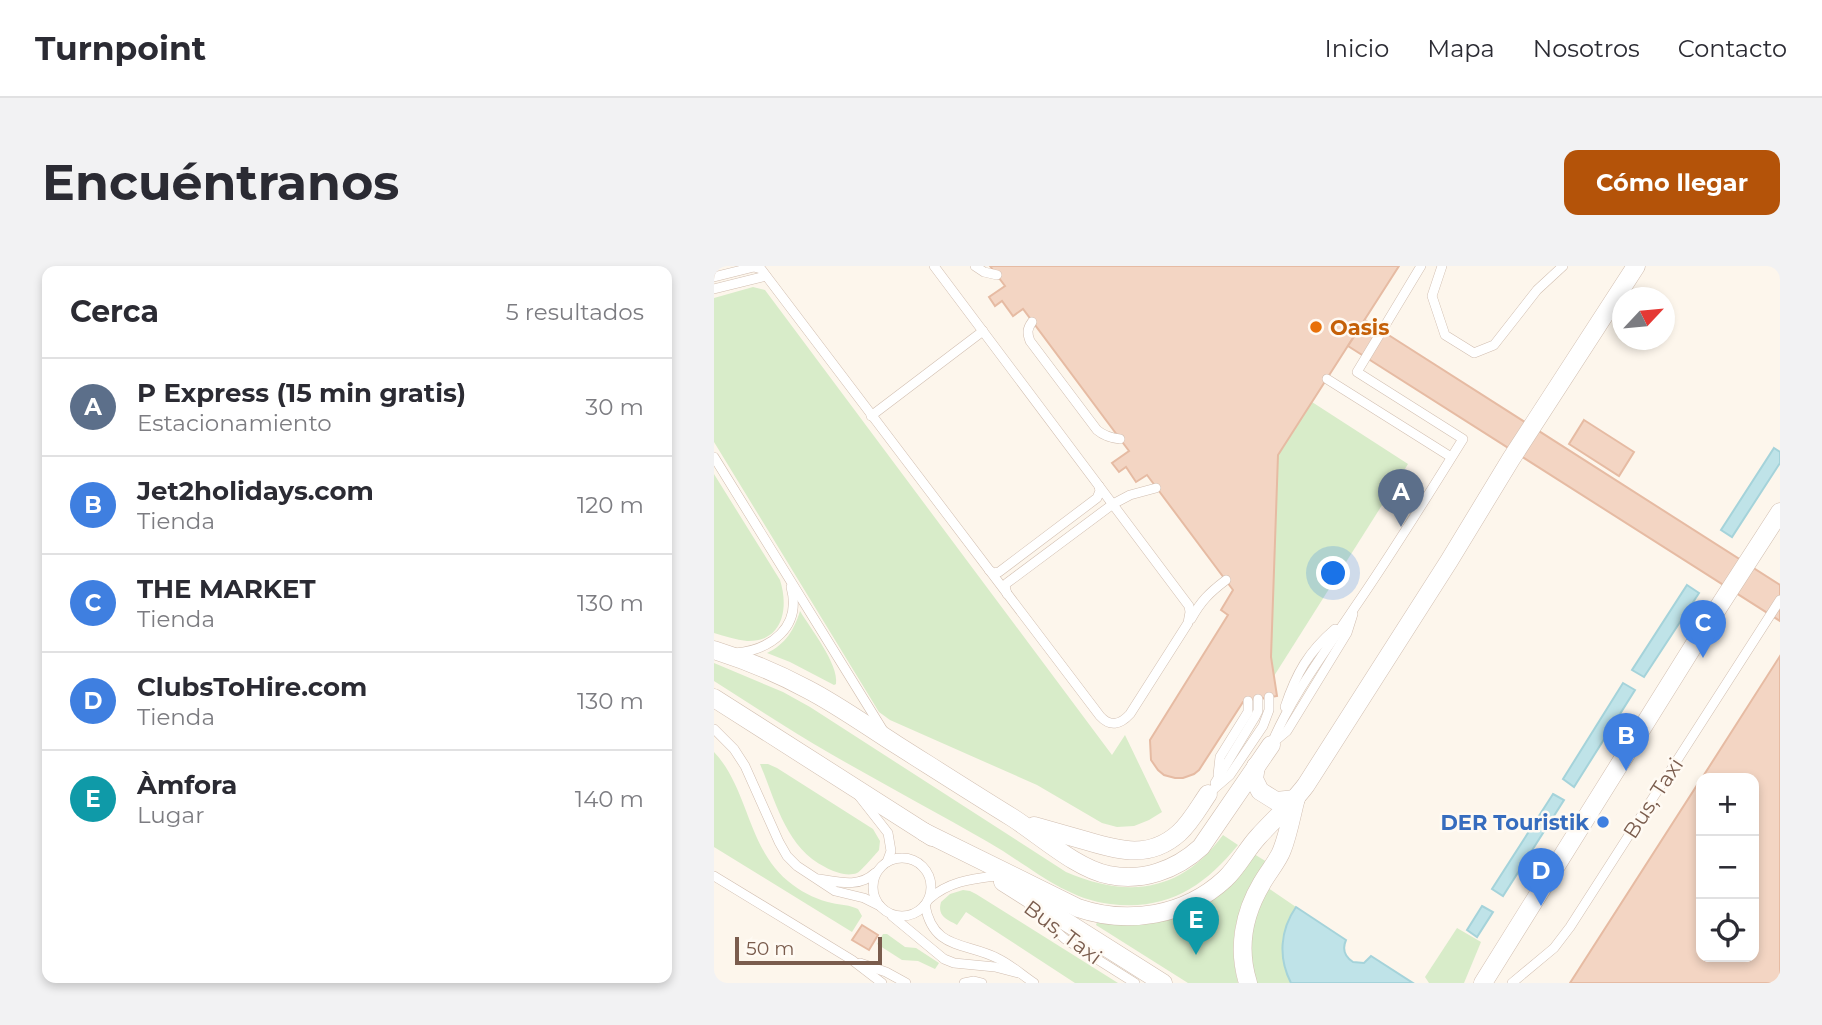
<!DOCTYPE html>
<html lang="es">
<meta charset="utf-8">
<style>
:root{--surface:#fff;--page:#f2f2f3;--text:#2b2b33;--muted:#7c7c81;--line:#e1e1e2;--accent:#b45309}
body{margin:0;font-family:Montserrat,sans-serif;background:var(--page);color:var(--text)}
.controls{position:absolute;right:21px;bottom:21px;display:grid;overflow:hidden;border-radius:14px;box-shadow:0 4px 10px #0003}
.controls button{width:63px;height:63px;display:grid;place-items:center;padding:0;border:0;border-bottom:2px solid var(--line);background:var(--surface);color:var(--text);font:35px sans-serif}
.compass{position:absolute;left:898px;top:21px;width:63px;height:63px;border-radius:50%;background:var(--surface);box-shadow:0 4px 10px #0003;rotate:64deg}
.scale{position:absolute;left:21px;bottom:18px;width:147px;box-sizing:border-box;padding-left:7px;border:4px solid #7a5c4d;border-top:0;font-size:19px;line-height:24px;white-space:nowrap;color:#7a5c4d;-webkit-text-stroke:5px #fffaf3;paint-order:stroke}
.you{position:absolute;left:620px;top:308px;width:24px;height:24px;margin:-18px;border:5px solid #fff;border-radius:50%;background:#1a73e8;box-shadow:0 0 0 10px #1a73e833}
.badge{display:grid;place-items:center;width:46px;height:46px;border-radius:50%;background:var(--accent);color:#fff;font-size:23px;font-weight:700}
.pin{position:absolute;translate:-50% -58px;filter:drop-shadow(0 2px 4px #0008)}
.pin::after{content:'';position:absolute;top:37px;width:24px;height:21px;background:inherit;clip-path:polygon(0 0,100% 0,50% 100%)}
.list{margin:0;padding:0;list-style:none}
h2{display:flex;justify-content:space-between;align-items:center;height:91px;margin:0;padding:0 28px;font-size:30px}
h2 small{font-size:23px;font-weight:400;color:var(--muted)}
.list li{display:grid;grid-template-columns:46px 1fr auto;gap:21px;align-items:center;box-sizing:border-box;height:98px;padding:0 28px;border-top:2px solid var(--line)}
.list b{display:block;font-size:26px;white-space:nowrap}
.list p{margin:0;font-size:23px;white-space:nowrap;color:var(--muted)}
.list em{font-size:23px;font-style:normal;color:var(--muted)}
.icon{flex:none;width:38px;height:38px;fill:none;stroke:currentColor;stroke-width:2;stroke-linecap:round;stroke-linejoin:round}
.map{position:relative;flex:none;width:1066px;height:717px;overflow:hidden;border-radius:14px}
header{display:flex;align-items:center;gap:42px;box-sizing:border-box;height:98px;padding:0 35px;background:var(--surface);border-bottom:2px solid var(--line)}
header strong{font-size:33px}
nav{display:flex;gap:38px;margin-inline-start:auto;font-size:24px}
.intro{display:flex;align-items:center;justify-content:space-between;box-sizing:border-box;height:168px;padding:0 42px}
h1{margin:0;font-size:49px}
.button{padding:18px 32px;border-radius:14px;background:var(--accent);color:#fff;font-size:24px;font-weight:700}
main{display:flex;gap:42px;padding:0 42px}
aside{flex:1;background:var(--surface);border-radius:14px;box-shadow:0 4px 10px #0003}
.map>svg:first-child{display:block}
.green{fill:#d8ecc9}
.water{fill:#bfe3e8;stroke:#a5d3da;stroke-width:2}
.building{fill:#f3d5c3;stroke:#e6bba3;stroke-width:2}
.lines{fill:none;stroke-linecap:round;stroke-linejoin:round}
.lane-casing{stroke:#d1beb0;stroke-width:10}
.street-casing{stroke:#d1beb0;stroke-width:19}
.lane{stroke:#fff;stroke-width:9}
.street{stroke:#fff;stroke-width:18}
.food-dot{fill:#e8710a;stroke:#fffaf3;stroke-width:2.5}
.shop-dot{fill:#3f7fe0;stroke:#fffaf3;stroke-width:2.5}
.labels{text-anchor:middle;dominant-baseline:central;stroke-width:5;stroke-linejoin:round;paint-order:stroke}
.food-label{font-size:21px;font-weight:bold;fill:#c56008;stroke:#fffaf3;text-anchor:start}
.street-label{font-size:21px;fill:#7a5c4d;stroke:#fffaf3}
.shop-label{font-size:21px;font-weight:bold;fill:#366cbe;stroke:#fffaf3;text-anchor:end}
</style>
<header>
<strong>Turnpoint</strong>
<nav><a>Inicio</a><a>Mapa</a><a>Nosotros</a><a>Contacto</a></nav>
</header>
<div class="intro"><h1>Encuéntranos</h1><a class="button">Cómo llegar</a></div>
<main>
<aside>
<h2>Cerca<small>5 resultados</small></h2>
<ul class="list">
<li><span class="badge" style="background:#5c6f8a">A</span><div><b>P Express (15 min gratis)</b><p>Estacionamiento</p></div><em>30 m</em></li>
<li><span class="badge" style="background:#3f7fe0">B</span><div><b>Jet2holidays.com</b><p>Tienda</p></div><em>120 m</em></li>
<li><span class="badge" style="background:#3f7fe0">C</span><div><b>THE MARKET</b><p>Tienda</p></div><em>130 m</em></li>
<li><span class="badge" style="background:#3f7fe0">D</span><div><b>ClubsToHire.com</b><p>Tienda</p></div><em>130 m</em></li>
<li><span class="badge" style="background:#0f9aa8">E</span><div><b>Àmfora</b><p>Lugar</p></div><em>140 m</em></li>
</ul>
</aside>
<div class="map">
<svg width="1066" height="717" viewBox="0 0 1066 717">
<rect width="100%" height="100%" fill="#fdf6ec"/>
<g class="green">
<path d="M 39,21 L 51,24 L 398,489 L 411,469 L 448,546 L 435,554 L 420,560 L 403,561 L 388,557 L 323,519 L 176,454 L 165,446 L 0,176 L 0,32 Z"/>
<path d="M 598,136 L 694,198 L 560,410 L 557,391 L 564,189 Z"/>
<path d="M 0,208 L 66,314 C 75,342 69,376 33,375 C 22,374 11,370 0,367 Z"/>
<path d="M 86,345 C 96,362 125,398 122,418 L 120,419 L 76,396 L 53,387 C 72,378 80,364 86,345 Z"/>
<path d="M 0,397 L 69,426 L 96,441 L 352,606 C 415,633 467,626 509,569 L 524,579 C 490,621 453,645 396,638 C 350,633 313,598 274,576 C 222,546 169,518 117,488 C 77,465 39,440 0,415 Z"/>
<path d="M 0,486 C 36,524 33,586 79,619 C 91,628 104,634 118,637 C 127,639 136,639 144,643 L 148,650 L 138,666 L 0,581 Z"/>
<path d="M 46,498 L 54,498 L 63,502 L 159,563 L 166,575 L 165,584 C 162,588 145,607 143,607 C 133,611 120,606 111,601 C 72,582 62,536 46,498 Z"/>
<path d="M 540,588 L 553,596 C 525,636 512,667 524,717 L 474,717 L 382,659 L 384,654 C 403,655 425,658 444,656 C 466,653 493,641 509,626 C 521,615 530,601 540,588 Z"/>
<path d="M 554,622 L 582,641 C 566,664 565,692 577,717 L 542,717 C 530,682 539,654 554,622 Z"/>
<path d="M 249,624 L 256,625 L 262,628 L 404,717 L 361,717 L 252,646 L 243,659 C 232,653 223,650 227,636 L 236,628 Z"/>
<path d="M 743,662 L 767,676 L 750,717 L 715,717 L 711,711 Z"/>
<path d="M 169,668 L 173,668 L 191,681 L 202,682 L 225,697 L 221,703 L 204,695 L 188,694 L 163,678 Z"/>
</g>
<g class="water">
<path d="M 1060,182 L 1066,186 L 1066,197 L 1018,271 L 1007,264 Z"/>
<path d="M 973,319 L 985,327 L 930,411 L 918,404 Z"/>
<path d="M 909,417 L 921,424 L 860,521 L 849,513 Z"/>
<path d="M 839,528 L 850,534 L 789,630 L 778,623 Z"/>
<path d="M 768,640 L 779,646 L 763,671 L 753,664 Z"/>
<path d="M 582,641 L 632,674 C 628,683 630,690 639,696 L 650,697 L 657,690 L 699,717 L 577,717 C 564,692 566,664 582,641 Z"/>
</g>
<g class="building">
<path d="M 276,0 L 685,0 L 564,189 L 557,391 L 563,430 L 529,436 L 485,504 L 480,508 L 469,512 L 461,512 L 450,509 L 444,504 L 437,494 L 436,474 L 514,349 L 507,344 L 519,324 L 433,209 L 422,216 L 412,201 L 405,206 L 398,197 L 415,185 L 309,43 L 299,50 L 288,35 L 281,40 L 275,31 L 291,20 Z"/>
<path d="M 651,54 L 1066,319 L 1066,355 L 634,80 Z"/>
<path d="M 870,154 L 920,186 L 905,210 L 855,178 Z"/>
<path d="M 1066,390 L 1066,717 L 856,717 L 987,513 L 987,691 L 1040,691 L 1040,512 L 988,512 Z"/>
<path d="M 148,659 L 164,669 L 155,684 L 138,674 Z"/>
</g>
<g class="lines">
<g class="lane-casing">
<g id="lane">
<path d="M 261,0 L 270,6 L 283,9"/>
<path d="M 728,0 L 718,30 L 731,69 L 760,87 L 780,79 L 823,24 L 849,0"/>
<path d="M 0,11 L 40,1 L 47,3 L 386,450 C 396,461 406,459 416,448 L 474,357 L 476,346 L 475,340 L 220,0"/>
<path d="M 0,23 L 52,10"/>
<path d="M 318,56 C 313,63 313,67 316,75 L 383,164 C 390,170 396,172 406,173"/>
<path d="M 613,113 L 737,191"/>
<path d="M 157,150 L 269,65"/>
<path d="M 0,191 L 170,466"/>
<path d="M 275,304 L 280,307 L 285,306 L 383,232 L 386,225 L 385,220"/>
<path d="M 293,328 L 291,320 L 293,317 L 399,238 L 416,229 L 442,222"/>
<path d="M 477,353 C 487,335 495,327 512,314"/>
<path d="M 21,387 C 57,384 88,361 77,321"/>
<path d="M 571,441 C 582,408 594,386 621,363"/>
<path d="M 0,463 L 20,483 L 31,500 L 65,576 L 73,590 L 83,600 L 121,625 L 150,632 L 166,640"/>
<path d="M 561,475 L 573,465 L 633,367 L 639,348"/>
<path d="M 557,479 C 578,429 611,386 641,341 C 679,286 714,229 749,173 L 643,106 L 707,0"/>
<path d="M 504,509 L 506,491 L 534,446 L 534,435"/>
<path d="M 501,517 L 541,451 L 544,445 L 544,433"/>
<path d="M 494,528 L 516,509 L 549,460 L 555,444 L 555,431"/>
<path d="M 145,530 L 174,567 L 177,585 L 173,596"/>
<circle cx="188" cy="621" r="29"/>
<path d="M 0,610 L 138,694 L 168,717"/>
<path d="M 105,613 C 125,616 145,622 161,607"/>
<path d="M 215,633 C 234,616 256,613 281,610 L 289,618"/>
<path d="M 211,639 C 219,684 251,676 283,692 C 296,698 308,709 320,717"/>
<path d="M 315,641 L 351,673 L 421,717"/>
<path d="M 178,650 L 230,693 L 240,697 L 281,701 L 304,707"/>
<path d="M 146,697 L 172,706 L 192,717"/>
<path d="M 250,717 L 260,715 L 268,717"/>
<path d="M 798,717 L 840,682 L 856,661 L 1066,334"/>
</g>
</g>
<g class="street-casing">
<g id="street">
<path d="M 0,384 C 32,394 63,407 93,423 C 124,439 153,460 183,479 C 221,503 260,528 299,552 C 327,570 363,603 395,609 C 428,616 462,604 487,581 L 557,479"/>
<path d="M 0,432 L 218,571"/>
<path d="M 542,500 L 540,513 L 546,525 L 562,535 L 582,533"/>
<path d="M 320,560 C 338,565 355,570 373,575 C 406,585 436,593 465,567 C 477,556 485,541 494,528"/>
<path d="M 210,566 L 364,642 C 414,659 471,650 511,613 C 524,601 532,584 544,571 C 560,553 578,538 592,519 L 735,295 L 797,193 L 922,0"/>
<path d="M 289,616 L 449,717"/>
<path d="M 534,717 C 523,682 530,647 548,617 C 554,606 564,595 568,584 C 574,569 577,552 581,536"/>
<path d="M 769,717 L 980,379 L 1066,246"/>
</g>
</g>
<use href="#lane" class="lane"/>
<use href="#street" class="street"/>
</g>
<circle class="food-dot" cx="602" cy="61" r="7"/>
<circle class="shop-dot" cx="889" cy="556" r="7"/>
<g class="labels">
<g class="food-label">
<text x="616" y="61">Oasis</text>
</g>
<g class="street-label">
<text transform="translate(939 532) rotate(-57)">Bus, Taxi</text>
<text transform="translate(349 666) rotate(37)">Bus, Taxi</text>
</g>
<g class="shop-label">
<text x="875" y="556">DER Touristik</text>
</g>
</g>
</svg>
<div class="controls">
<button>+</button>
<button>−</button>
<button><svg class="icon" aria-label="locate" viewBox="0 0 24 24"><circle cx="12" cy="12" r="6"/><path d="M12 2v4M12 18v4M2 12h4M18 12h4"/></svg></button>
</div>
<svg class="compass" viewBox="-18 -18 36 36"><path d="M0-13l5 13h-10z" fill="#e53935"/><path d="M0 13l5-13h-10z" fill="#7c7c81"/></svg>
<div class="scale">50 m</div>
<div class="you"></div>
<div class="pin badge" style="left:687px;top:261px;background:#5c6f8a">A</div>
<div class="pin badge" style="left:912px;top:505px;background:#3f7fe0">B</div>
<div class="pin badge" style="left:989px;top:392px;background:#3f7fe0">C</div>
<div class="pin badge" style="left:827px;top:640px;background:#3f7fe0">D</div>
<div class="pin badge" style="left:482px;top:689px;background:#0f9aa8">E</div>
</div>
</main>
